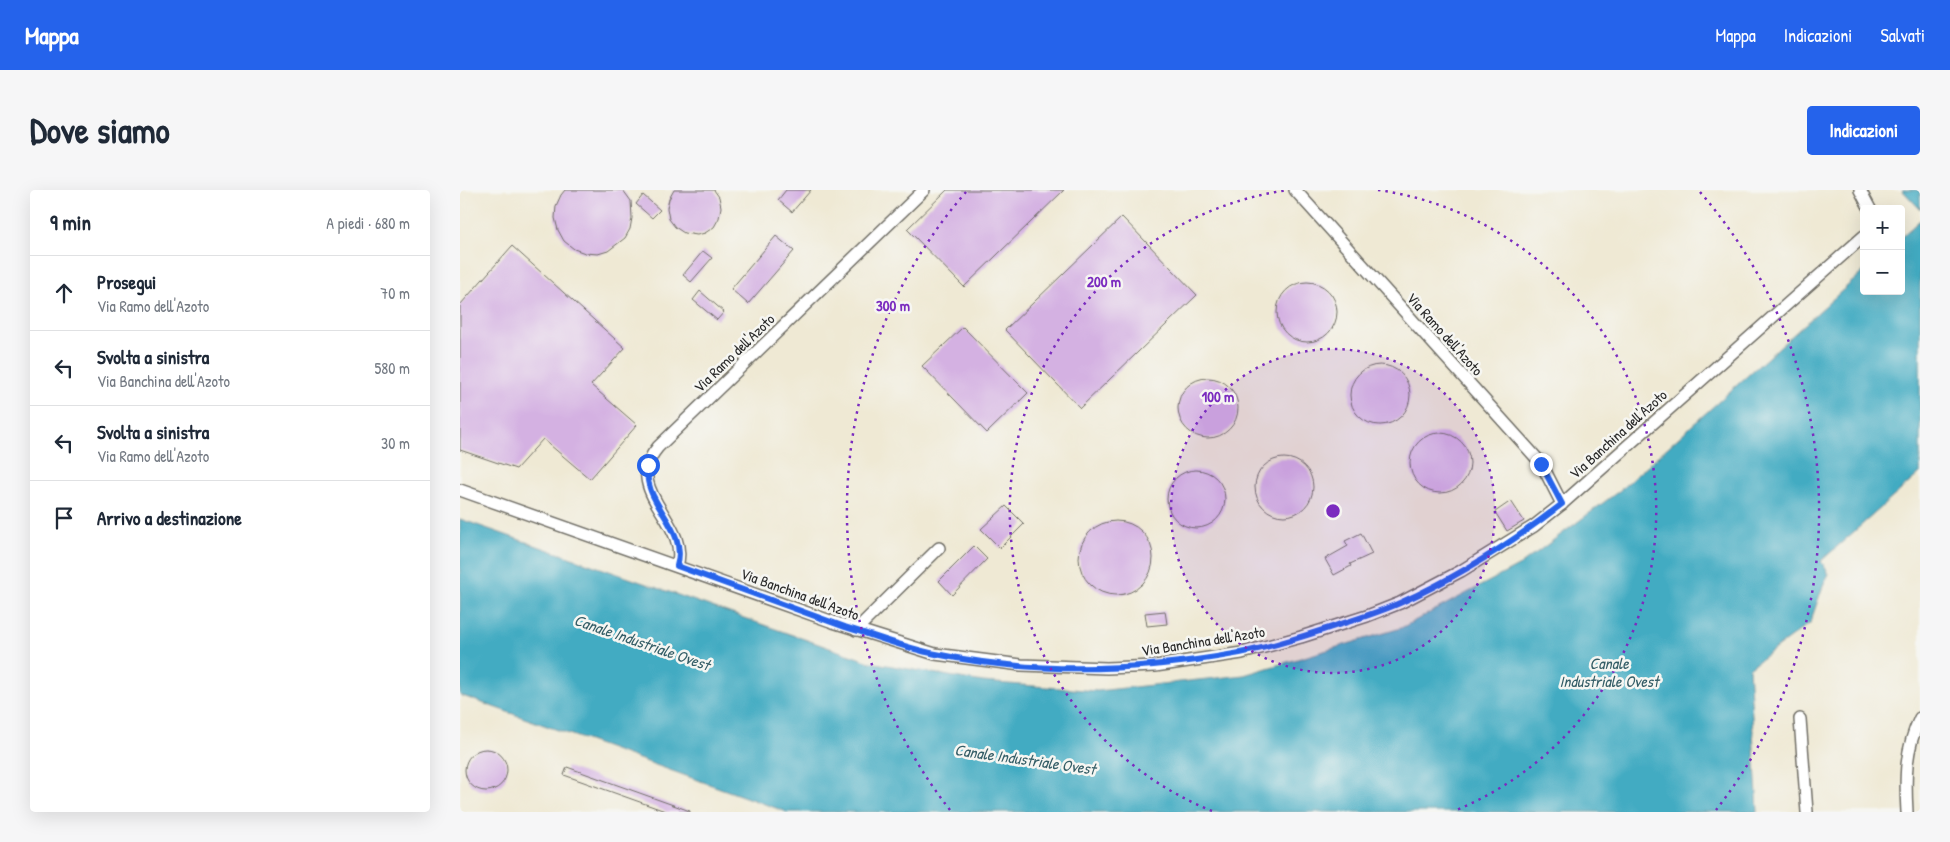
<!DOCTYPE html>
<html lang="it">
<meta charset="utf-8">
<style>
:root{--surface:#fff;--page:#f6f6f7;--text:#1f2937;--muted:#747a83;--line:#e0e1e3;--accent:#2563eb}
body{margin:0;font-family:"Patrick Hand",sans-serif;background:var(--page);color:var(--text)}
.controls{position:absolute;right:15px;top:15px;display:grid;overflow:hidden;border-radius:5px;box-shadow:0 5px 20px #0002}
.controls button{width:45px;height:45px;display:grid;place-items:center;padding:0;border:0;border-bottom:1px solid var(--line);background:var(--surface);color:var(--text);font:25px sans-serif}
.stop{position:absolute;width:15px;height:15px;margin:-11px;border:4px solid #2563eb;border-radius:50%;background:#fff}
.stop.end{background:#2563eb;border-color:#fff;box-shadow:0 1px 5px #0008}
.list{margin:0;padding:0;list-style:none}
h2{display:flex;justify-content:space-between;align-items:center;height:65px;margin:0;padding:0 20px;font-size:21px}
h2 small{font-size:16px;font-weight:400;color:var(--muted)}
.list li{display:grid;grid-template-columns:32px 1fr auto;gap:15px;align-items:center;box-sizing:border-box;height:75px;padding:0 20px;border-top:1px solid var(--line)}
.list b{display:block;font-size:19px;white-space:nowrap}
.list p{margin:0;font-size:16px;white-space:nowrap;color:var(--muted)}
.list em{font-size:16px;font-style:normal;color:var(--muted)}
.icon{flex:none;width:28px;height:28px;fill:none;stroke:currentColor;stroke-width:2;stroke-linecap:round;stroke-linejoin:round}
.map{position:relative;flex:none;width:1460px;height:622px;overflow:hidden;border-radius:5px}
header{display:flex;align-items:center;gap:30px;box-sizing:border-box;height:70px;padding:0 25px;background:var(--accent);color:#fff}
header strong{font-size:24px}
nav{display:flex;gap:28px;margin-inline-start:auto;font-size:18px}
.intro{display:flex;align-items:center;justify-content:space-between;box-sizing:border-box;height:120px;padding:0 30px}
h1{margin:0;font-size:35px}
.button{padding:12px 22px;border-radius:5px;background:var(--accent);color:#fff;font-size:18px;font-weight:700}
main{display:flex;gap:30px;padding:0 30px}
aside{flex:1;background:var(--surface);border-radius:5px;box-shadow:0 5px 20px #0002}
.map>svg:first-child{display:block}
.water{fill:#43abc2;stroke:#376b76}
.building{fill:#d4b1e2}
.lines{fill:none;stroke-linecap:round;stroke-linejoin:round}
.minor-casing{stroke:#706e66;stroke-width:14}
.minor{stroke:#fff;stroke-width:11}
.route{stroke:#2563eb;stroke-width:6}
.ring{fill:none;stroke:#7b2cbf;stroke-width:2.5;stroke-dasharray:2.5 5}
.labels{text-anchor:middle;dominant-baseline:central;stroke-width:5;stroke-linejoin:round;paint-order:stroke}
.street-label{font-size:15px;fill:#2b2b2b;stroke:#f6f6f2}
.water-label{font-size:16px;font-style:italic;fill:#355e67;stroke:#f6f6f2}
.centre{fill:#7b2cbf;stroke:#f6f6f2;stroke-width:2.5}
.ring-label{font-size:15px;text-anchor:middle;font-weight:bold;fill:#7b2cbf;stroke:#f6f6f2;stroke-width:5;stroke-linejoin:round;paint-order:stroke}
</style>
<header>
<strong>Mappa</strong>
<nav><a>Mappa</a><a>Indicazioni</a><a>Salvati</a></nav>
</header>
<div class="intro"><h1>Dove siamo</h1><a class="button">Indicazioni</a></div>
<main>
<aside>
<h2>9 min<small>A piedi · 680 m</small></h2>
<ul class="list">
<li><svg class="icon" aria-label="ahead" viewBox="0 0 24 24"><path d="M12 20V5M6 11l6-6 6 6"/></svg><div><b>Prosegui</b><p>Via Ramo dell'Azoto</p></div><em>70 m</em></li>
<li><svg class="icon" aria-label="left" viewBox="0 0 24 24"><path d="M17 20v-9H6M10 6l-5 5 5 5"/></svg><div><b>Svolta a sinistra</b><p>Via Banchina dell'Azoto</p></div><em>580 m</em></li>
<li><svg class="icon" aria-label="left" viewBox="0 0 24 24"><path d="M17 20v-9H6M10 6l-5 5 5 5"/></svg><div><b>Svolta a sinistra</b><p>Via Ramo dell'Azoto</p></div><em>30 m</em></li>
<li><svg class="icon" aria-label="arrive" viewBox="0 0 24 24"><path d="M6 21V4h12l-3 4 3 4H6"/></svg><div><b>Arrivo a destinazione</b></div></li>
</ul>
</aside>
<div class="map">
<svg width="1460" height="622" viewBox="0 0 1460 622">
<rect width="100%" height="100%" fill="#f6f6f2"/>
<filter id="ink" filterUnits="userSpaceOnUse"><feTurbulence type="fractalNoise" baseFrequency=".02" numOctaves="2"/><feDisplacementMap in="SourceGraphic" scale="10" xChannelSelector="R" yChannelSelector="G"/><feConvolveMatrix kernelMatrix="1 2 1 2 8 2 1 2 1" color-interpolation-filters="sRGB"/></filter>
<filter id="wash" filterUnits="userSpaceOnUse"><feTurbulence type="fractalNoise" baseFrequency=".0096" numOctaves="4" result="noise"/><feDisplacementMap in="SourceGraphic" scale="20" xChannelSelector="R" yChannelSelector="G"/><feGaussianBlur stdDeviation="1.12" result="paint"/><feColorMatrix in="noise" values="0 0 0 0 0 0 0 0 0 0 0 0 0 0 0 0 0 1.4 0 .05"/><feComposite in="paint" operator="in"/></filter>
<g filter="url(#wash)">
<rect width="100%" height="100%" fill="#efe9d4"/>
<g class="water">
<path d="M 1442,0 L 1460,0 L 1460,19 Z"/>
<path d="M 1460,30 L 1460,283 L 1361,371 L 1369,384 L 1364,393 L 1350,433 L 1289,478 L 1298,622 L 327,622 L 0,505 L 0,329 L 410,472 L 523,492 L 637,501 L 784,485 L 941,438 L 1060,375 L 1159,301 L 1404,81 L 1404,101 L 1441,101 L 1441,47 Z"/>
</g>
<g id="blocks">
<g class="building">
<path d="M 105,0 L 163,0 L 171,11 L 172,28 L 170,39 L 165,48 L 148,61 L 138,64 L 125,63 L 114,59 L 104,51 L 98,40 L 95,28 L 96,16 L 101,5 Z"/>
<path d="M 214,0 L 254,0 L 259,7 L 261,17 L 259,28 L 254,37 L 245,43 L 237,45 L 224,43 L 215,37 L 209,29 L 207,18 L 209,9 Z"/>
<path d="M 326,0 L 351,0 L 332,22 L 318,10 Z"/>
<path d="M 487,0 L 604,0 L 504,97 L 447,39 Z"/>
<path d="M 183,5 L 200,20 L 192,28 L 176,14 Z"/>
<path d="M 662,27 L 737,105 L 620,218 L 545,140 Z"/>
<path d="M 316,46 L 334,61 L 288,114 L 271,99 Z"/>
<path d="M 52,56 L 165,158 L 131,195 L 177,235 L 130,289 L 83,249 L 56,279 L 0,260 L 0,115 Z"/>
<path d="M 243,61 L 252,68 L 231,92 L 223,85 Z"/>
<circle cx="847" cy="122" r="30"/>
<path d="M 240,101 L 264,122 L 257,130 L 233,110 Z"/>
<path d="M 503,137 L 568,203 L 527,243 L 462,176 Z"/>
<circle cx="920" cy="205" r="30"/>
<circle cx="748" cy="218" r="30"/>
<circle cx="980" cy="273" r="30"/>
<circle cx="824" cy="297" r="29"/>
<circle cx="736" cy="309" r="29"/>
<path d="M 1051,311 L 1064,331 L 1047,341 L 1035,322 Z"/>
<path d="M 546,316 L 564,334 L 540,358 L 521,339 Z"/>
<circle cx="656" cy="368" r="37"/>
<path d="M 901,343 L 912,364 L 890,374 L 891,376 L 874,385 L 865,369 L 888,356 L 885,351 Z"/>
<path d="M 514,356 L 527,369 L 492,405 L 479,391 Z"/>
<path d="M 705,421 L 707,434 L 687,436 L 685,423 Z"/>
<circle cx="26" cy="580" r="21"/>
<path d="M 107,577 L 230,621 L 230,622 L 208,622 L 104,585 Z"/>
</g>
</g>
</g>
<g filter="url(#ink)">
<use href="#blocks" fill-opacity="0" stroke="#706e66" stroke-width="1"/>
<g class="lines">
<g class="minor-casing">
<g id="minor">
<path d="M 835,0 L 1081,273 L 1102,314"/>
<path d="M 1400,0 L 1410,19"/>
<path d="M 0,300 L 373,432 L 475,464 L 561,475 L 647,478 L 695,476 L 782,463 L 841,447 L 907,426 L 940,413 L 1001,381 L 1074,336 L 1102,314 L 1404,46"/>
<path d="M 217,376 C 231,332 160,301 198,257 L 464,0"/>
<path d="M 396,440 L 479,358"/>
<path d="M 1340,529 L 1347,622"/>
<path d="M 1447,622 C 1445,588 1445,559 1460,528"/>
</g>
</g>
<use href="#minor" class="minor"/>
</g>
</g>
<g class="lines" filter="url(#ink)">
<path class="route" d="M 188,275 C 181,314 229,337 217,376 C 273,396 329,417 385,437 C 415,446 445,458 476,464 C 575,485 681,481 780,463 C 812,457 844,446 875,436 C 897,429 920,422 942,412 C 999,386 1053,352 1102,314 L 1081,274"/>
</g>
<circle cx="873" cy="321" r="162" fill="#7b2cbf" fill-opacity=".12"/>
<g class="ring">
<circle cx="873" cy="321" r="162"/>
<path d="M752 621A324 324 0 0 1 828 0M918 0A324 324 0 0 1 994 621"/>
<path d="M490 620A486 486 0 0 1 506 2M1240 2A486 486 0 0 1 1256 620"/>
</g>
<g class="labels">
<g class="street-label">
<text transform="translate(985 144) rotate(48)">Via Ramo dell'Azoto</text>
<text transform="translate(274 163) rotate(-44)">Via Ramo dell'Azoto</text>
<text transform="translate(1158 244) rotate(-42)">Via Banchina dell'Azoto</text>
<text transform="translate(340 404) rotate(20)">Via Banchina dell'Azoto</text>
<text transform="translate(743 451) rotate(-9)">Via Banchina dell'Azoto</text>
</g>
<g class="water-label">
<text transform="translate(182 452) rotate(19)">Canale Industriale Ovest</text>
<text x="1149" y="473">Canale<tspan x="1149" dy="18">Industriale Ovest</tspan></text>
<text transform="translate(565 569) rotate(8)">Canale Industriale Ovest</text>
</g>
</g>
<circle cx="873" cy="321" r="8" class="centre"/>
<g class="ring-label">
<text x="644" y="97">200 m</text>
<text x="433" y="121">300 m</text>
<text x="758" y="212">100 m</text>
</g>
</svg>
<div class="controls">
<button>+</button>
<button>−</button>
</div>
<div class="stop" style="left:188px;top:275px"></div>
<div class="stop end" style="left:1081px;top:274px"></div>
</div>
</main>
